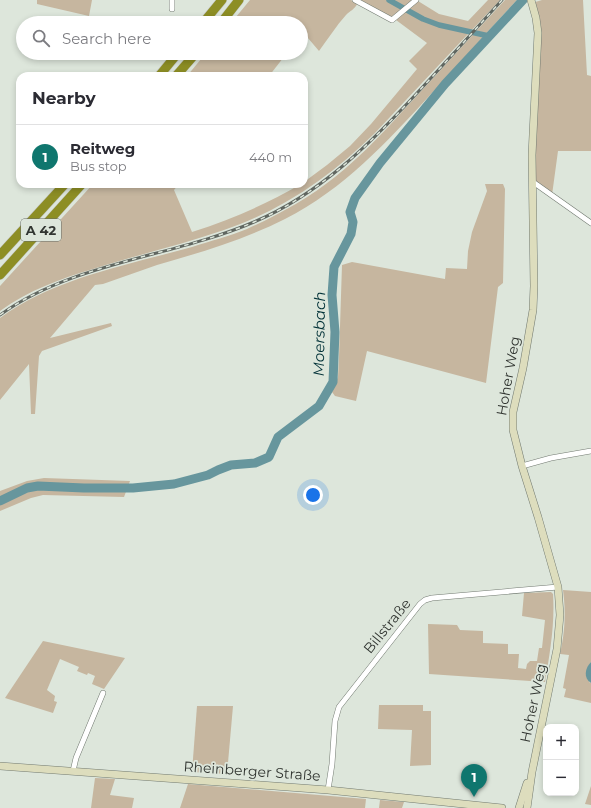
<!DOCTYPE html>
<meta charset="utf-8">
<style>
:root{--surface:#fff;--page:#f7f7f7;--text:#2b2b33;--muted:#7c7c81;--line:#e1e1e2;--accent:#0f766e}
body{margin:0;font-family:Montserrat,sans-serif;background:var(--page);color:var(--text)}
.controls{position:absolute;right:12px;bottom:12px;display:grid;overflow:hidden;border-radius:8px;box-shadow:0 2px 6px #0003}
.controls button{width:36px;height:36px;display:grid;place-items:center;padding:0;border:0;border-bottom:1px solid var(--line);background:var(--surface);color:var(--text);font:20px sans-serif}
.you{position:absolute;left:313px;top:495px;width:14px;height:14px;margin:-10px;border:3px solid #fff;border-radius:50%;background:#1a73e8;box-shadow:0 0 0 6px #1a73e833}
.badge{display:grid;place-items:center;width:26px;height:26px;border-radius:50%;background:var(--accent);color:#fff;font-size:13px;font-weight:700}
.pin{position:absolute;translate:-50% -33px;filter:drop-shadow(0 1px 2px #0008)}
.pin::after{content:'';position:absolute;top:21px;width:14px;height:12px;background:inherit;clip-path:polygon(0 0,100% 0,50% 100%)}
.list{margin:0;padding:0;list-style:none}
h2{display:flex;justify-content:space-between;align-items:center;height:52px;margin:0;padding:0 16px;font-size:17px}
h2 small{font-size:13px;font-weight:400;color:var(--muted)}
.list li{display:grid;grid-template-columns:26px 1fr auto;gap:12px;align-items:center;box-sizing:border-box;height:64px;padding:0 16px;border-top:1px solid var(--line)}
.list b{display:block;font-size:15px;white-space:nowrap}
.list p{margin:0;font-size:13px;white-space:nowrap;color:var(--muted)}
.list em{font-size:13px;font-style:normal;color:var(--muted)}
.icon{flex:none;width:22px;height:22px;fill:none;stroke:currentColor;stroke-width:2;stroke-linecap:round;stroke-linejoin:round}
.map{position:relative;flex:none;width:591px;height:808px;overflow:hidden}
.search{position:absolute;background:var(--surface);box-shadow:0 2px 6px #0003;left:16px;top:16px;width:292px;height:44px;display:flex;align-items:center;gap:10px;box-sizing:border-box;padding:0 14px;border-radius:22px;color:var(--muted);font-size:15px}
.panel{position:absolute;background:var(--surface);box-shadow:0 2px 6px #0003;left:16px;top:72px;width:292px;height:116px;border-radius:12px}
.map>svg:first-child{display:block}
.green{fill:#c6b69f}
.water{fill:#67969d}
.lines{fill:none;stroke-linecap:round;stroke-linejoin:round}
.canal{stroke:#67969d;stroke-width:5.5}
.river{stroke:#67969d;stroke-width:9}
.minor-casing{stroke:#727a71;stroke-width:6}
.secondary-casing{stroke:#727a71;stroke-width:8}
.motorway-casing{stroke:#c5c6c5;stroke-width:10}
.minor{stroke:#fff;stroke-width:5}
.secondary{stroke:#ddddbd;stroke-width:7}
.motorway{stroke:#8d8e24;stroke-width:9}
.rail-casing{stroke:#616761;stroke-width:3}
.rail{stroke:#dde6db;stroke-width:1.5;stroke-dasharray:4.5;stroke-linecap:butt}
.labels{text-anchor:middle;dominant-baseline:central;stroke-width:3.5;stroke-linejoin:round;paint-order:stroke}
.shield{fill:#dde6db;stroke:#656a64;stroke-width:1}
.shield-label{font-size:13px;font-weight:bold;fill:#313531}
.street-label{font-size:14px;fill:#313531;stroke:#dde6db}
.water-label{font-size:15px;font-style:italic;fill:#003137;stroke:#dde6db}
</style>
<div class="map">
<svg width="591" height="808" viewBox="0 0 591 808">
<rect width="100%" height="100%" fill="#dde6db"/>
<g class="green">
<path d="M 37,0 L 92,0 L 89,16 L 37,4 Z"/>
<path d="M 250,0 L 351,0 L 357,4 C 355,9 350,11 346,15 C 336,26 328,39 319,51 L 302,31 L 301,31 L 301,23 L 231,23 Z"/>
<path d="M 359,0 L 412,0 L 393,18 Z"/>
<path d="M 488,0 L 500,0 L 375,133 C 331,176 283,210 224,230 C 181,245 137,255 93,269 C 60,279 29,290 0,311 L 0,286 L 93,184 L 179,184 L 174,190 L 192,232 C 232,219 265,205 301,184 L 304,184 L 304,182 L 327,165 L 350,146 L 371,124 L 417,69 L 409,61 L 427,43 L 396,20 L 418,1 L 439,14 L 468,21 Z"/>
<path d="M 505,0 L 517,0 C 488,31 460,63 431,94 C 387,142 344,189 285,219 C 243,240 202,252 157,265 C 139,271 121,278 103,284 L 95,285 L 50,338 L 111,323 L 112,326 L 42,351 L 39,356 L 35,414 L 31,414 L 29,364 L 0,400 L 0,318 C 54,278 128,265 192,247 C 210,241 230,236 247,229 C 278,215 309,198 335,177 C 364,154 388,127 413,100 C 444,67 474,33 505,0 Z"/>
<path d="M 542,0 L 583,0 L 587,75 L 591,76 L 591,151 L 558,151 L 552,195 L 533,182 L 538,33 L 532,3 Z"/>
<path d="M 206,53 L 287,53 L 269,76 L 187,76 Z"/>
<path d="M 485,184 L 503,184 L 505,189 L 503,283 L 498,287 L 486,383 L 367,351 L 356,401 L 335,396 L 332,392 L 338,377 L 339,357 L 342,265 L 352,262 L 445,279 L 446,268 L 467,269 L 468,251 L 472,232 L 487,191 Z"/>
<path d="M 44,478 L 130,481 L 124,497 L 43,495 L 31,498 L 0,511 L 0,491 L 27,481 Z"/>
<path d="M 563,590 L 591,592 L 591,662 L 588,668 L 589,682 L 591,683 L 591,703 L 564,697 L 566,689 L 563,688 L 569,655 L 560,654 C 565,632 566,612 563,590 Z"/>
<path d="M 551,592 L 553,594 C 555,624 550,653 545,682 L 429,674 L 428,624 L 457,625 L 460,630 L 483,631 L 483,643 L 508,644 L 508,655 L 508,654 L 519,654 L 518,668 L 526,669 L 527,664 L 530,661 L 537,661 L 539,648 L 542,648 L 545,620 L 522,616 L 524,593 Z"/>
<path d="M 43,641 L 125,658 L 104,689 L 92,684 L 95,676 L 88,673 L 87,675 L 77,671 L 79,667 L 60,659 L 47,690 L 55,696 L 54,701 L 57,702 L 53,713 L 5,698 Z"/>
<path d="M 379,705 L 423,705 L 423,711 L 431,711 L 431,765 L 410,766 L 412,730 L 378,729 Z"/>
<path d="M 197,706 L 233,706 L 227,774 L 192,772 Z"/>
<path d="M 95,778 L 115,779 L 110,795 L 134,798 L 132,808 L 91,808 Z"/>
<path d="M 188,784 L 366,799 L 365,808 L 180,808 Z"/>
<path d="M 591,786 L 591,805 L 585,804 Z"/>
<path d="M 380,800 L 404,802 L 402,808 L 379,808 Z"/>
</g>
<path class="water" d="M 591,662 L 591,683 C 583,678 585,668 591,662 Z"/>
<g class="lines">
<path class="canal" d="M 389,0 L 423,19 L 439,25 L 489,36"/>
<path class="river" d="M 0,501 L 27,488 L 38,486 L 84,488 L 133,488 L 174,484 L 208,475 L 218,470 L 231,465 L 255,463 L 269,457 L 278,437 L 319,406 L 333,382 L 335,332 L 332,295 L 334,267 L 351,234 L 353,222 L 350,212 L 355,198 L 380,163 L 445,84 L 523,0"/>
<g class="minor-casing">
<g id="minor">
<path d="M 172,0 L 172,9"/>
<path d="M 355,0 L 392,20 L 416,0"/>
<path d="M 533,182 L 591,223"/>
<path d="M 522,466 L 551,458 L 591,451"/>
<path d="M 73,771 L 76,758 L 103,693"/>
<path d="M 328,790 L 332,764 L 335,721 L 339,707 L 420,604 L 425,600 L 432,598 L 558,587"/>
</g>
</g>
<g class="secondary-casing">
<g id="secondary">
<path d="M 0,766 L 328,790 L 502,808"/>
<path d="M 519,808 L 527,783"/>
<path d="M 527,808 L 532,772 L 557,649 L 560,615 L 558,587 L 538,517 L 522,466 L 513,430 L 513,412 L 523,368 L 533,310 L 534,286 L 532,155 L 538,33 L 536,18 L 531,0"/>
</g>
</g>
<g class="motorway-casing">
<g id="motorway">
<path d="M 203,23 L 222,0"/>
<path d="M 221,23 L 239,0"/>
<path d="M 159,76 L 178,53"/>
<path d="M 176,76 L 196,53"/>
<path d="M 0,255 L 65,184"/>
<path d="M 0,275 L 82,184"/>
</g>
</g>
<use href="#minor" class="minor"/>
<use href="#secondary" class="secondary"/>
<use href="#motorway" class="motorway"/>
<g class="rail-casing">
<path id="rail" d="M 0,315 C 73,262 173,257 254,222 C 320,194 370,144 418,92 C 446,62 474,31 502,0"/>
</g>
<use href="#rail" class="rail"/>
</g>
<g class="labels">
<rect class="shield" x="21" y="219" width="40" height="22" rx="3"/>
<g class="shield-label">
<text x="41" y="230">A 42</text>
</g>
<g class="street-label">
<text transform="translate(508 376) rotate(-80)">Hoher Weg</text>
<text transform="translate(387 626) rotate(-51)">Billstraße</text>
<text transform="translate(533 703) rotate(-78)">Hoher Weg</text>
<text transform="translate(252 771) rotate(4)">Rheinberger Straße</text>
</g>
<g class="water-label">
<text transform="translate(319 334) rotate(-89)">Moersbach</text>
</g>
</g>
</svg>
<div class="controls">
<button>+</button>
<button>−</button>
</div>
<div class="you"></div>
<div class="pin badge" style="left:474px;top:797px">1</div>
<div class="search"><svg class="icon" aria-label="search" viewBox="0 0 24 24"><circle cx="10" cy="10" r="6"/><path d="M15 15l6 6"/></svg>Search here</div>
<section class="panel">
<h2>Nearby<small></small></h2>
<ul class="list">
<li><span class="badge">1</span><div><b>Reitweg</b><p>Bus stop</p></div><em>440 m</em></li>
</ul>
</section>
</div>
